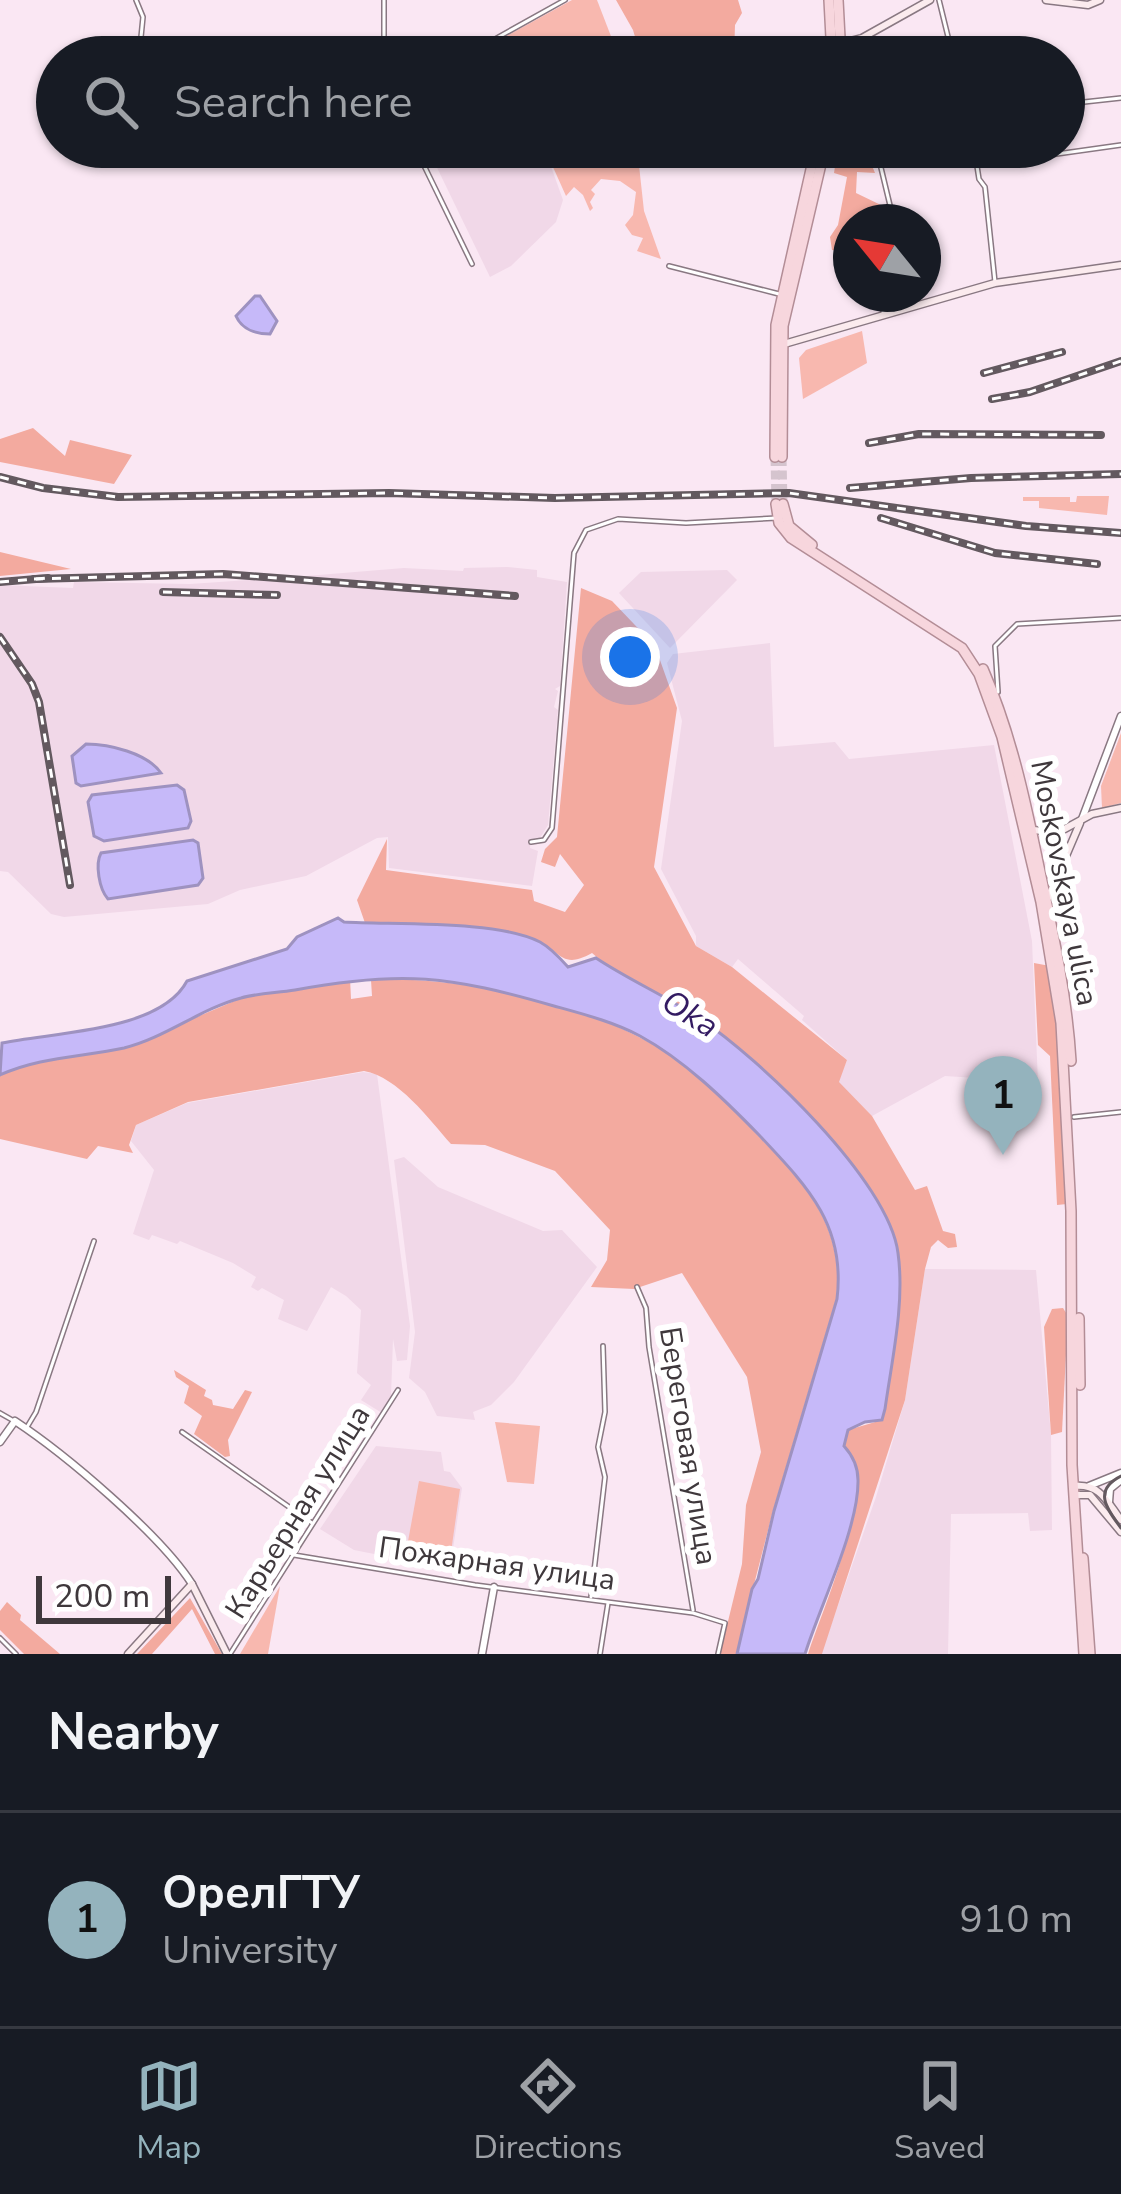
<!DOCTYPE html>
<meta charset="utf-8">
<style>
:root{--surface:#171b24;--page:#242831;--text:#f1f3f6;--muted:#9ea1a6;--line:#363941;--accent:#94b3bd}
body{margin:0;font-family:"Nunito Sans",sans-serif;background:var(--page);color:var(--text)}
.compass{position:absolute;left:833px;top:204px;width:108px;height:108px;border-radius:50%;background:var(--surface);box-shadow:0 3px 9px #0004;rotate:300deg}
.scale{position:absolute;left:36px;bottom:30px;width:135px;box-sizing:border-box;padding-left:12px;border:6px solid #3f383c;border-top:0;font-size:33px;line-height:42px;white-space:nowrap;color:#3f383c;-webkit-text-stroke:9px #fff;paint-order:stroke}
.you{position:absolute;left:630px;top:657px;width:42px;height:42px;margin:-30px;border:9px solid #fff;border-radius:50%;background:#1a73e8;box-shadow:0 0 0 18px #1a73e833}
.badge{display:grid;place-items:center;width:78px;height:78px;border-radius:50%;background:var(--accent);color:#111;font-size:39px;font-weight:700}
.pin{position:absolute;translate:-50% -99px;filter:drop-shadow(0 3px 6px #0008)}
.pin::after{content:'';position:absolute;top:63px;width:42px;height:36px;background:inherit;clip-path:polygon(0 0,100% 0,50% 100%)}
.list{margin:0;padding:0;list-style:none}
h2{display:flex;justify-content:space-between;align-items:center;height:156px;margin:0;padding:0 48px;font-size:51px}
h2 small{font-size:39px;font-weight:400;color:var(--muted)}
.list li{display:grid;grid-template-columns:78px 1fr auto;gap:36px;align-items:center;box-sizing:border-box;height:216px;padding:0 48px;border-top:3px solid var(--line)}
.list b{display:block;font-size:45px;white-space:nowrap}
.list p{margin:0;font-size:39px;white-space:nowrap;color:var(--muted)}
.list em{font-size:39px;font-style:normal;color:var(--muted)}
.icon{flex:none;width:66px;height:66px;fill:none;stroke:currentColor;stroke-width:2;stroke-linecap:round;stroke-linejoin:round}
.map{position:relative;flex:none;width:1121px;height:1654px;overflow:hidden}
.search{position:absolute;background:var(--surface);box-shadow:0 3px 9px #0004;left:36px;right:36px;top:36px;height:132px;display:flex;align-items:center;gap:30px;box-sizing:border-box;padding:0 42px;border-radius:66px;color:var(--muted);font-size:45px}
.sheet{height:372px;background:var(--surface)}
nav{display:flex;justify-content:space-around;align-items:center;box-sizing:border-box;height:168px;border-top:3px solid var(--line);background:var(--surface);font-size:33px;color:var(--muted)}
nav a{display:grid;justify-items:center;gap:6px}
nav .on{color:var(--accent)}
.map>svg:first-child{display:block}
.built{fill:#f1d8e8}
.green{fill:#f8b8af}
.forest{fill:#f3aa9f}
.water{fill:#c6b9f9;stroke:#9e92c0;stroke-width:3}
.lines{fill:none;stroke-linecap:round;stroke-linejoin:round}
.primary-tunnel{stroke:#d5c4ce;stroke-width:9;stroke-dasharray:9 4.5;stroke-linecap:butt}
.minor-casing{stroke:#897882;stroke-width:6}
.tertiary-casing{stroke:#897882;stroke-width:9}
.secondary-casing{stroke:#897882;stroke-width:9}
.primary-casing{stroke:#b38d96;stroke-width:12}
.minor{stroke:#fff;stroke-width:3}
.tertiary{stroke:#fff;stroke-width:6}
.secondary{stroke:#fbebee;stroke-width:6}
.primary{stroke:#f7d6dd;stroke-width:9}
.tram{stroke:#63595f;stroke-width:3}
.rail-casing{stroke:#63595f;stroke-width:8}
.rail{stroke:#fff;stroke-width:3;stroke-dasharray:9;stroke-linecap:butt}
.labels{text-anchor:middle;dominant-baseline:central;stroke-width:12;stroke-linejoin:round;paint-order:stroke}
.street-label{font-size:30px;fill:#3f383c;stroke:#fff}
.water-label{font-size:33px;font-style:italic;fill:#331b62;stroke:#fff}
</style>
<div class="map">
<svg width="1121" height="1654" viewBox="0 0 1121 1654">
<rect width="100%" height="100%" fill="#fae7f3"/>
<g class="built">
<path d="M 427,147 L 544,147 L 563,200 L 556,222 L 511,266 L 490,277 Z"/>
<path d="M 507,567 L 537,570 L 537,577 L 567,582 L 560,686 L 555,689 L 558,691 L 554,707 L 558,710 L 548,825 L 540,838 L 531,839 L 530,848 L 538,851 L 532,886 L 389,868 L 388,837 L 377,838 L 306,876 L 240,890 L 208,904 L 64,917 L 51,914 L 8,872 L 0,871 L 0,585 L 73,588 L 74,582 L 190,584 L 262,579 L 263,575 L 294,577 L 404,568 L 463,571 L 464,568 Z"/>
<path d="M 727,570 L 737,580 L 670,648 L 619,593 L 641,572 Z"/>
<path d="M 770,643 L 774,747 L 835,742 L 849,759 L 994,745 L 1032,941 L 1038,1082 L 945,1076 L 872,1116 L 838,1082 L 847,1060 L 802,1020 L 804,1016 L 738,959 L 732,967 L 696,946 L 696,936 L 661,869 L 682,721 L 667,663 L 673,654 Z"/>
<path d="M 363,1072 L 377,1074 L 410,1326 L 407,1360 L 397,1361 L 393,1339 L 391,1396 L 382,1413 L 361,1400 L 371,1385 L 357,1373 L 361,1310 L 346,1296 L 331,1287 L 307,1331 L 278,1319 L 284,1300 L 262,1288 L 258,1291 L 251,1287 L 256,1277 L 233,1263 L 180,1241 L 177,1244 L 152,1235 L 149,1240 L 133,1234 L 154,1170 L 131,1141 L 136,1125 L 187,1103 Z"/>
<path d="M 404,1157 L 438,1187 L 543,1231 L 562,1230 L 597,1267 L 514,1382 L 491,1405 L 473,1412 L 475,1420 L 437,1416 L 425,1392 L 409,1378 L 415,1332 L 394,1160 Z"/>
<path d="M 925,1269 L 1036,1270 L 1051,1435 L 1052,1530 L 1030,1531 L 1028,1513 L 951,1514 L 948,1654 L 821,1654 L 876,1497 L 905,1400 Z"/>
<path d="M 376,1446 L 441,1452 L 444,1471 L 450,1472 L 462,1488 L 450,1569 L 354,1550 L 320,1529 Z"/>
</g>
<g class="green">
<path d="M 572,0 L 597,0 L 619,57 L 494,57 L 501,39 Z"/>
<path d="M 544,147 L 637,147 L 644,211 L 661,259 L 637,251 L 643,238 L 632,235 L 625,225 L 633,215 L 636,192 L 620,181 L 601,179 L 591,190 L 595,194 L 590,202 L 593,208 L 590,211 L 583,195 L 574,187 L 566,196 Z"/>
<path d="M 862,331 L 867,363 L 803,399 L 799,358 L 806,350 Z"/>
<path d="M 1077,496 L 1109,496 L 1107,515 L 1039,508 L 1039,501 L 1023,501 L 1023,497 L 1070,497 L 1070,502 L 1076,502 Z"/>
<path d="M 1121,733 L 1121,803 L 1102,808 L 1101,786 Z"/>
<path d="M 495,1422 L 540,1426 L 534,1484 L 507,1482 Z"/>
<path d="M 419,1481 L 460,1489 L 449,1566 L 405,1558 Z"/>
<path d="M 280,1586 L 268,1654 L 240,1654 Z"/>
</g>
<g class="forest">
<path d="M 616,0 L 738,0 L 742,13 L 735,25 L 734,57 L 641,57 L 633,30 Z"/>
<path d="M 838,147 L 866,151 L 875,173 L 857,172 L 856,193 L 885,207 L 878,222 L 851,222 L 847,252 L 832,250 L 830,237 L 838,225 L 847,177 L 834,173 Z"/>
<path d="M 33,428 L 65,456 L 70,440 L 132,455 L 114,484 L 0,462 L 0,439 Z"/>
<path d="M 0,552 L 71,569 L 0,576 Z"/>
<path d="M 581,588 L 612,601 L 655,646 L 677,708 L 654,867 L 696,946 L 732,967 L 847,1060 L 839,1082 L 872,1116 L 915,1190 L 927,1186 L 943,1231 L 955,1234 L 957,1247 L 948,1248 L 938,1240 L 931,1247 L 925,1269 L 905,1400 L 822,1654 L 808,1654 C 823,1607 879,1485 844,1446 L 848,1430 L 882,1420 C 891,1366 903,1310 898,1255 C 892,1180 760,1063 702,1020 C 667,995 624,981 592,953 C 560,971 562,949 534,941 C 479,925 422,926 365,923 L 357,900 L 387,839 L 386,870 L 532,890 L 534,901 L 565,912 L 584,885 L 560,854 L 555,867 L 541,862 L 545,849 L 557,837 Z"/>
<path d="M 1034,963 L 1050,966 L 1061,1058 L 1067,1204 L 1057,1205 L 1050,1056 L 1038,1045 Z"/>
<path d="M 350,978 L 351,999 L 372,996 L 371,980 C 453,976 563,998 637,1036 C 688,1061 730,1106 769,1147 C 813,1193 844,1233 836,1299 L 773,1511 L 736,1654 L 720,1654 L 742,1564 L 746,1505 L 761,1452 L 747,1377 L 682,1273 L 634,1289 L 591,1287 L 607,1260 L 610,1230 L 555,1171 L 485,1145 L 451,1144 C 429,1119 398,1077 364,1071 L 188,1102 L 136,1125 L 129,1145 L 133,1153 L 98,1146 L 87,1159 L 0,1139 L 0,1076 L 21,1065 L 126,1047 L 244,997 Z"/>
<path d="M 1063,1308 L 1068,1316 L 1062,1432 L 1051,1435 L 1044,1327 L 1052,1309 Z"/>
<path d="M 174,1370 L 206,1390 L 204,1396 L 212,1400 L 213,1405 L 233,1409 L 245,1390 L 252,1392 L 228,1440 L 230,1456 L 225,1457 L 194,1434 L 202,1416 L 184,1403 L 189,1386 L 176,1377 Z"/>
<path d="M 190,1598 L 222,1654 L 215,1654 L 192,1609 L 152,1654 L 137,1654 Z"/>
<path d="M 7,1602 L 21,1615 L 20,1620 L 60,1654 L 24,1654 L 0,1630 L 0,1611 Z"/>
</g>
<g class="water">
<path d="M 255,296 L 260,296 L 277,321 L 270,334 C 257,334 242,330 236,316 Z"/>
<path d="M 86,744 C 109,744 147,753 161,773 L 81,786 L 76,783 L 72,756 Z"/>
<path d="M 177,785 L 184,790 L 191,821 L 188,828 L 104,841 L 94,836 L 88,802 L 92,795 Z"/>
<path d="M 193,840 L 198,843 L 203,878 L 198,885 L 108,899 C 99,889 95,864 101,853 Z"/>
<path d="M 338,918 L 344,922 C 394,925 498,920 540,942 C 551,948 560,958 568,967 L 596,958 C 629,980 666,996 699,1018 C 759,1058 889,1181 898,1253 C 905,1303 892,1359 885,1409 L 882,1420 L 865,1422 L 848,1430 L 844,1446 C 853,1456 858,1466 858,1480 C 859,1527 820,1606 805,1654 L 737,1654 L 752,1589 L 758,1579 L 774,1511 L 837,1299 C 846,1225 807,1186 759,1135 C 724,1099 684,1060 640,1036 C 614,1022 583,1014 554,1006 C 450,976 402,970 295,990 C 277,993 258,993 241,998 C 200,1009 165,1038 124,1048 C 82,1057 39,1057 0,1075 L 2,1043 C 53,1032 160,1032 187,981 L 287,949 L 297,937 Z"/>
</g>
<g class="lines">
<g class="primary-tunnel">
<path d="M 775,457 L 776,504"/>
<path d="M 782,457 L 783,504"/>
</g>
<g class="minor-casing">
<g id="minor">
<path d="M 136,0 L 143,17 L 139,57"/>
<path d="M 384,0 L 384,57"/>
<path d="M 939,0 L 953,57"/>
<path d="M 849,42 L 853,57"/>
<path d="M 488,57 L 495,39 L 565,0"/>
<path d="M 1064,84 L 1068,98 L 1075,103 L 1121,98"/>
<path d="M 415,147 L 472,264"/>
<path d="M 876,147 L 894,222"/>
<path d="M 974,147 L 979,179 L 985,187 L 995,282"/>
<path d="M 978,165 L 1121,145"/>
<path d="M 669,266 L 779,294"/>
<path d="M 883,315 L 884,294"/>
<path d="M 998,692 L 995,646 L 1017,624 L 1121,618"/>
<path d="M 531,842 L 544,840 L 552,828 L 574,553 L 586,530 L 618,519 L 686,523 L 777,518"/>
<path d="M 1074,1117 L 1121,1112"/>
<path d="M 637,1287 L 646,1308 L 649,1347 L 693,1610"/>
<path d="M 0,1413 L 14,1421"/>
<path d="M 27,1427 L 36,1412 L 94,1241"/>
<path d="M 182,1432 L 312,1523"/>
<path d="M 294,1555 L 475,1585 L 693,1613 L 725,1623 L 718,1654"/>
<path d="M 591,1597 L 605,1477 L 598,1447 L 605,1412 L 603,1346"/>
<path d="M 0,1638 L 16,1654"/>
<path d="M 230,1654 L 398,1390"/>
<path d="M 600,1654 L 608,1603"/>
</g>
</g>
<g class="tertiary-casing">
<g id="tertiary">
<path d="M 1082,819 L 1121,716"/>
<path d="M 0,1442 L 15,1421 C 65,1454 160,1534 192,1584"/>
<path d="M 1089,1486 L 1121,1473"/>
<path d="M 1109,1502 L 1110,1489 L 1121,1480"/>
<path d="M 482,1654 L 494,1587"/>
</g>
</g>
<g class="secondary-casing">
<g id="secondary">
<path d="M 1046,0 L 1088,5 L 1100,0"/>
<path d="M 842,43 L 862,38 L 930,0"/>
<path d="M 784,344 L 995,283 L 1121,265"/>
<path d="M 1032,830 L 1059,832 L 1092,814 L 1121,808"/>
<path d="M 1048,898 L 1080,823"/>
<path d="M 1075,1486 C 1101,1484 1107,1502 1121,1520"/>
<path d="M 1074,1495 L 1090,1495 L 1121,1532"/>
<path d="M 128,1654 L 192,1584 L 227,1654"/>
</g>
</g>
<g class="primary-casing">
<g id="primary">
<path d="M 829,0 L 832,57"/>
<path d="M 838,0 L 841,57"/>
<path d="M 775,457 L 776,325 L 816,147"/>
<path d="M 782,457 L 783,326 L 825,147"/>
<path d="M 776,504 L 779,523 L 791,538 L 962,648 L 979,674 L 1002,737 L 1041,902 L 1061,1023 L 1071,1211 L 1072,1465 L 1084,1654"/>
<path d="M 783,504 L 789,526 L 812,545"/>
<path d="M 983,669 C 1011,733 1025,799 1039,867 C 1053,932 1067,995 1071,1061"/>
<path d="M 1079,1318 L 1080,1385"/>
<path d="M 1083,1558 L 1090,1654"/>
</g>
</g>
<use href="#minor" class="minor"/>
<use href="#tertiary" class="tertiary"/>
<use href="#secondary" class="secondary"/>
<use href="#primary" class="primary"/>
<path class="tram" d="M 1121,1476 C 1093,1490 1106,1508 1121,1528"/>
<g class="rail-casing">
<g id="rail">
<path d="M 984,373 L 1062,352"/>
<path d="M 992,399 L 1030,392 L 1121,361"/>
<path d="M 869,443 L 919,434 L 1101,435"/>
<path d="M 0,477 L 43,488 L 118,497 L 389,493 L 555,498 L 789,493 L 1026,526 L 1121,533"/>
<path d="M 850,488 L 971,478 L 1121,474"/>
<path d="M 881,518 L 995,553 L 1097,564"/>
<path d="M 34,579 L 223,574 L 515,596"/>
<path d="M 0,582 L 48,578"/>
<path d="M 163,592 L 277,595"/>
<path d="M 0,637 L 32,684 L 39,702 L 70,885"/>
</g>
</g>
<use href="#rail" class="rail"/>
</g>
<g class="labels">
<g class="street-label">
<text transform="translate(1064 883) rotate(79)">Moskovskaya ulica</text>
<text transform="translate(688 1446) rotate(81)">Береговая улица</text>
<text transform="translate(298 1512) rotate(-58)">Карьерная улица</text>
<text transform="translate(497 1564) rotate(8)">Пожарная улица</text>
</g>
<g class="water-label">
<text transform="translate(690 1014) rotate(32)">Oka</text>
</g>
</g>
</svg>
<svg class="compass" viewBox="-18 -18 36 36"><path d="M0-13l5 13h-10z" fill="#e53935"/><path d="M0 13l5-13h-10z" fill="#9ea1a6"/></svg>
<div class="scale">200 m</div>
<div class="you"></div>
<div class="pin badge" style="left:1003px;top:1155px">1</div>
<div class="search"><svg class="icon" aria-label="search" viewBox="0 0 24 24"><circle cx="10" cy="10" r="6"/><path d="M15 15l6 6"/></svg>Search here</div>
</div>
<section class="sheet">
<h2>Nearby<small></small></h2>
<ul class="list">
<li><span class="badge">1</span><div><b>ОрелГТУ</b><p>University</p></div><em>910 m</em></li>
</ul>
</section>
<nav>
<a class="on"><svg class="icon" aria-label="map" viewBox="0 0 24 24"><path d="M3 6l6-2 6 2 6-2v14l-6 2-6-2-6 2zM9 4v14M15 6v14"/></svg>Map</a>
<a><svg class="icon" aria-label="directions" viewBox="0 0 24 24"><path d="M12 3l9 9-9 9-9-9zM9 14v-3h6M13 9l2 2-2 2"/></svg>Directions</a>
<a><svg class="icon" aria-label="saved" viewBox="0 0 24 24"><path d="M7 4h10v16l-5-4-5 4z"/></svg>Saved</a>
</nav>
